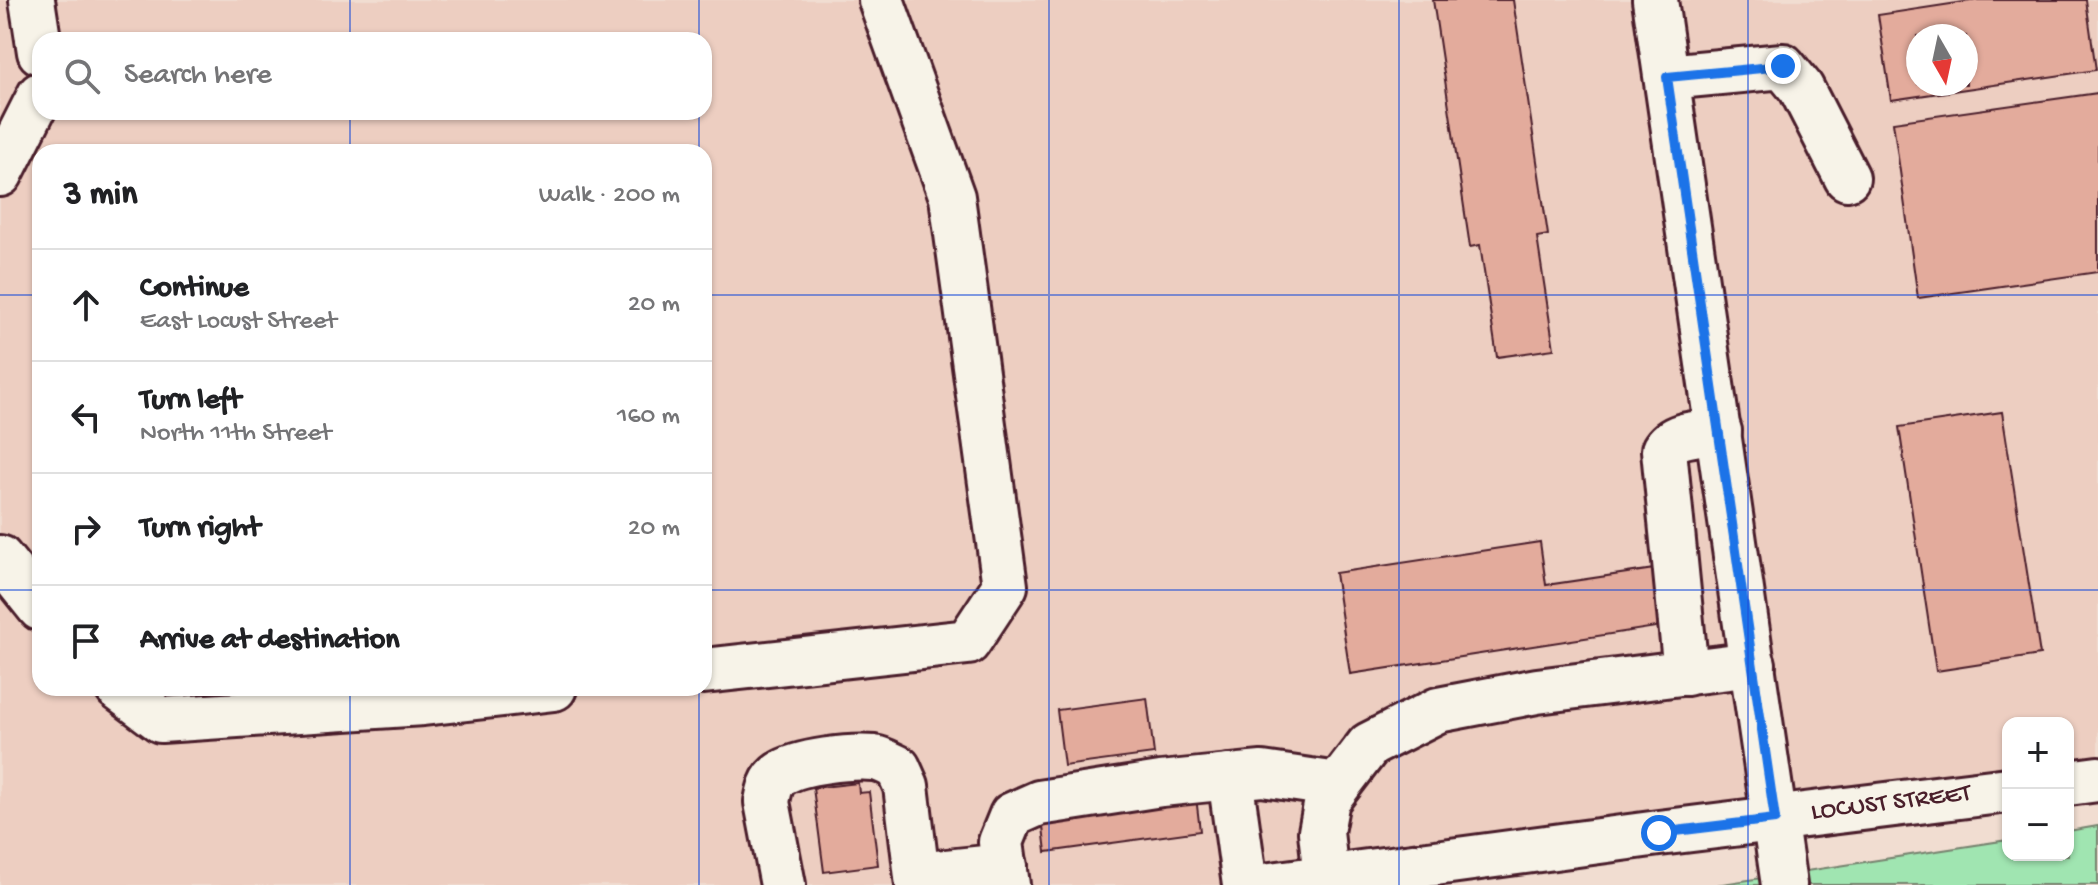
<!DOCTYPE html>
<meta charset="utf-8">
<style>
:root{--surface:#fff;--page:#f6f6f6;--text:#202124;--muted:#757577;--line:#e0e0e0}
body{margin:0;font-family:"Gochi Hand",sans-serif;background:var(--page);color:var(--text)}
.controls{position:absolute;right:24px;bottom:24px;display:grid;overflow:hidden;border-radius:16px;box-shadow:0 2px 6px #0004}
.controls button{width:72px;height:72px;display:grid;place-items:center;padding:0;border:0;border-bottom:2px solid var(--line);background:var(--surface);color:var(--text);font:40px sans-serif}
.compass{position:absolute;left:1906px;top:24px;width:72px;height:72px;border-radius:50%;background:var(--surface);box-shadow:0 2px 6px #0004;rotate:171deg}
.stop{position:absolute;width:24px;height:24px;margin:-18px;border:6px solid #1a73e8;border-radius:50%;background:#fff}
.stop.end{background:#1a73e8;border-color:#fff;box-shadow:0 2px 8px #0008}
.list{margin:0;padding:0;list-style:none}
h2{display:flex;justify-content:space-between;align-items:center;height:104px;margin:0;padding:0 32px;font-size:34px}
h2 small{font-size:26px;font-weight:400;color:var(--muted)}
.list li{display:grid;grid-template-columns:52px 1fr auto;gap:24px;align-items:center;box-sizing:border-box;height:112px;padding:0 32px;border-top:2px solid var(--line)}
.list b{display:block;font-size:30px;white-space:nowrap}
.list p{margin:0;font-size:26px;white-space:nowrap;color:var(--muted)}
.list em{font-size:26px;font-style:normal;color:var(--muted)}
.icon{flex:none;width:44px;height:44px;fill:none;stroke:currentColor;stroke-width:2;stroke-linecap:round;stroke-linejoin:round}
.map{position:relative;flex:none;width:2098px;height:885px;overflow:hidden}
.search{position:absolute;background:var(--surface);box-shadow:0 2px 6px #0004;left:32px;top:32px;width:680px;height:88px;display:flex;align-items:center;gap:20px;box-sizing:border-box;padding:0 28px;border-radius:24px;color:var(--muted);font-size:30px}
.panel{position:absolute;background:var(--surface);box-shadow:0 2px 6px #0004;left:32px;top:144px;width:680px;height:552px;border-radius:24px}
.map>svg:first-child{display:block}
.built{fill:#edcec1;fill-rule:evenodd}
.green{fill:#a0e5b1;stroke:#75826e;stroke-width:2}
.building{fill:#e3ab9c;stroke:#4a1f2b;stroke-width:2;fill-rule:evenodd}
.lines{fill:none;stroke-linecap:round;stroke-linejoin:round}
.minor-casing{stroke:#4a1f2b;stroke-width:50}
.major-casing{stroke:#4a1f2b;stroke-width:50}
.minor{stroke:#f7f3e8;stroke-width:44}
.major{stroke:#f7f3e8;stroke-width:44}
.route{stroke:#1a73e8;stroke-width:10}
.grid{fill:none;stroke:#1d4ed8;stroke-width:2;stroke-opacity:0.55}
.labels{text-anchor:middle;dominant-baseline:central;stroke-width:7;stroke-linejoin:round;paint-order:stroke}
.street-label{font-size:26px;fill:#4a1f2b;stroke:#f7f3e8}
</style>
<div class="map">
<svg width="2098" height="885" viewBox="0 0 2098 885">
<rect width="100%" height="100%" fill="#f1ddd1"/>
<filter id="ink" filterUnits="userSpaceOnUse"><feTurbulence type="fractalNoise" baseFrequency=".0125" numOctaves="2"/><feDisplacementMap in="SourceGraphic" scale="16" xChannelSelector="R" yChannelSelector="G"/><feConvolveMatrix kernelMatrix="1 2 1 2 8 2 1 2 1" color-interpolation-filters="sRGB"/></filter>
<g filter="url(#ink)">
<path class="built" d="M 0,0 L 2098,0 L 2098,772 L 2068,776 L 2068,723 L 2008,723 L 2008,785 L 1277,885 L 0,885 ZM 1918,36 L 1966,36 L 1966,84 L 1918,84 ZM 40,40 L 704,40 L 704,112 L 40,112 ZM 40,152 L 704,152 L 704,688 L 40,688 Z"/>
<path class="green" d="M 2098,826 L 2098,885 L 1716,885 L 2008,840 L 2008,855 L 2068,855 L 2068,831 Z"/>
<g class="building">
<path d="M 1433,0 L 1513,0 L 1548,235 L 1537,237 L 1554,349 L 1497,357 L 1480,245 L 1470,247 Z"/>
<path d="M 1977,0 L 2086,0 L 2096,70 L 1891,100 L 1878,15 ZM 1918,36 L 1966,36 L 1966,84 L 1918,84 Z"/>
<path d="M 2098,93 L 2098,272 L 1918,298 L 1893,122 Z"/>
<path d="M 2002,412 L 2040,655 L 1936,671 L 1899,427 Z"/>
<path d="M 1540,542 L 1546,585 L 1661,568 L 1669,625 L 1350,674 L 1335,573 Z"/>
<path d="M 1147,698 L 1154,754 L 1064,766 L 1057,710 Z"/>
<path d="M 858,783 L 859,793 L 869,792 L 878,865 L 824,872 L 813,788 Z"/>
<path d="M 1196,797 L 1200,831 L 1046,852 L 1042,818 Z"/>
</g>
<g class="lines">
<g class="minor-casing">
<g id="minor">
<path d="M 32,0 L 40,52"/>
<path d="M 1655,0 L 1784,885"/>
<path d="M 1667,77 L 1783,66 L 1801,88 L 1847,178"/>
<path d="M 0,174 L 40,95"/>
<path d="M 0,558 L 40,608"/>
<path d="M 704,671 L 968,642 L 1005,586 L 952,197 L 881,0"/>
<path d="M 1686,673 L 1664,450 C 1674,432 1700,434 1719,431"/>
<path d="M 118,688 L 161,720 L 423,703 L 554,688"/>
<path d="M 1230,777 L 1245,885"/>
<path d="M 917,875 L 1005,866"/>
<path d="M 1326,877 L 1321,832 L 1327,800 L 1369,745 L 1438,710 L 1537,691 L 1753,664"/>
<path d="M 783,885 L 767,802 C 769,791 771,780 780,774 C 800,761 851,756 874,758 C 882,759 890,764 898,768 L 906,786 L 918,885"/>
<path d="M 1007,885 L 1001,842 L 1012,815 L 1039,803 L 1161,784 L 1230,777 L 1262,774 L 1338,785"/>
</g>
</g>
<g class="major-casing">
<g id="major">
<path d="M 2068,783 L 2098,779"/>
<path d="M 1271,885 L 1659,833 L 2008,790"/>
</g>
</g>
<use href="#minor" class="minor"/>
<use href="#major" class="major"/>
</g>
</g>
<g class="lines" filter="url(#ink)">
<path class="route" d="M 1659,833 L 1775,819 L 1667,77 L 1783,66"/>
</g>
<path class="grid" d="M 350,0 L 350,40M 699,0 L 699,40M 1049,0 L 1049,885M 1399,0 L 1399,885M 1748,0 L 1748,885M 350,112 L 350,152M 699,112 L 699,152M 0,295 L 40,295M 704,295 L 2098,295M 0,590 L 40,590M 704,590 L 2098,590M 350,688 L 350,885M 699,688 L 699,885"/>
<g class="labels">
<g class="street-label">
<text transform="translate(1891 804) rotate(-7)">LOCUST STREET</text>
</g>
</g>
</svg>
<div class="controls">
<button>+</button>
<button>−</button>
</div>
<svg class="compass" viewBox="-18 -18 36 36"><path d="M0-13l5 13h-10z" fill="#e53935"/><path d="M0 13l5-13h-10z" fill="#757577"/></svg>
<div class="stop" style="left:1659px;top:833px"></div>
<div class="stop end" style="left:1783px;top:66px"></div>
<div class="search"><svg class="icon" aria-label="search" viewBox="0 0 24 24"><circle cx="10" cy="10" r="6"/><path d="M15 15l6 6"/></svg>Search here</div>
<section class="panel">
<h2>3 min<small>Walk · 200 m</small></h2>
<ul class="list">
<li><svg class="icon" aria-label="ahead" viewBox="0 0 24 24"><path d="M12 20V5M6 11l6-6 6 6"/></svg><div><b>Continue</b><p>East Locust Street</p></div><em>20 m</em></li>
<li><svg class="icon" aria-label="left" viewBox="0 0 24 24"><path d="M17 20v-9H6M10 6l-5 5 5 5"/></svg><div><b>Turn left</b><p>North 11th Street</p></div><em>160 m</em></li>
<li><svg class="icon" aria-label="right" viewBox="0 0 24 24"><path d="M7 20v-9h11M14 6l5 5-5 5"/></svg><div><b>Turn right</b></div><em>20 m</em></li>
<li><svg class="icon" aria-label="arrive" viewBox="0 0 24 24"><path d="M6 21V4h12l-3 4 3 4H6"/></svg><div><b>Arrive at destination</b></div></li>
</ul>
</section>
</div>
